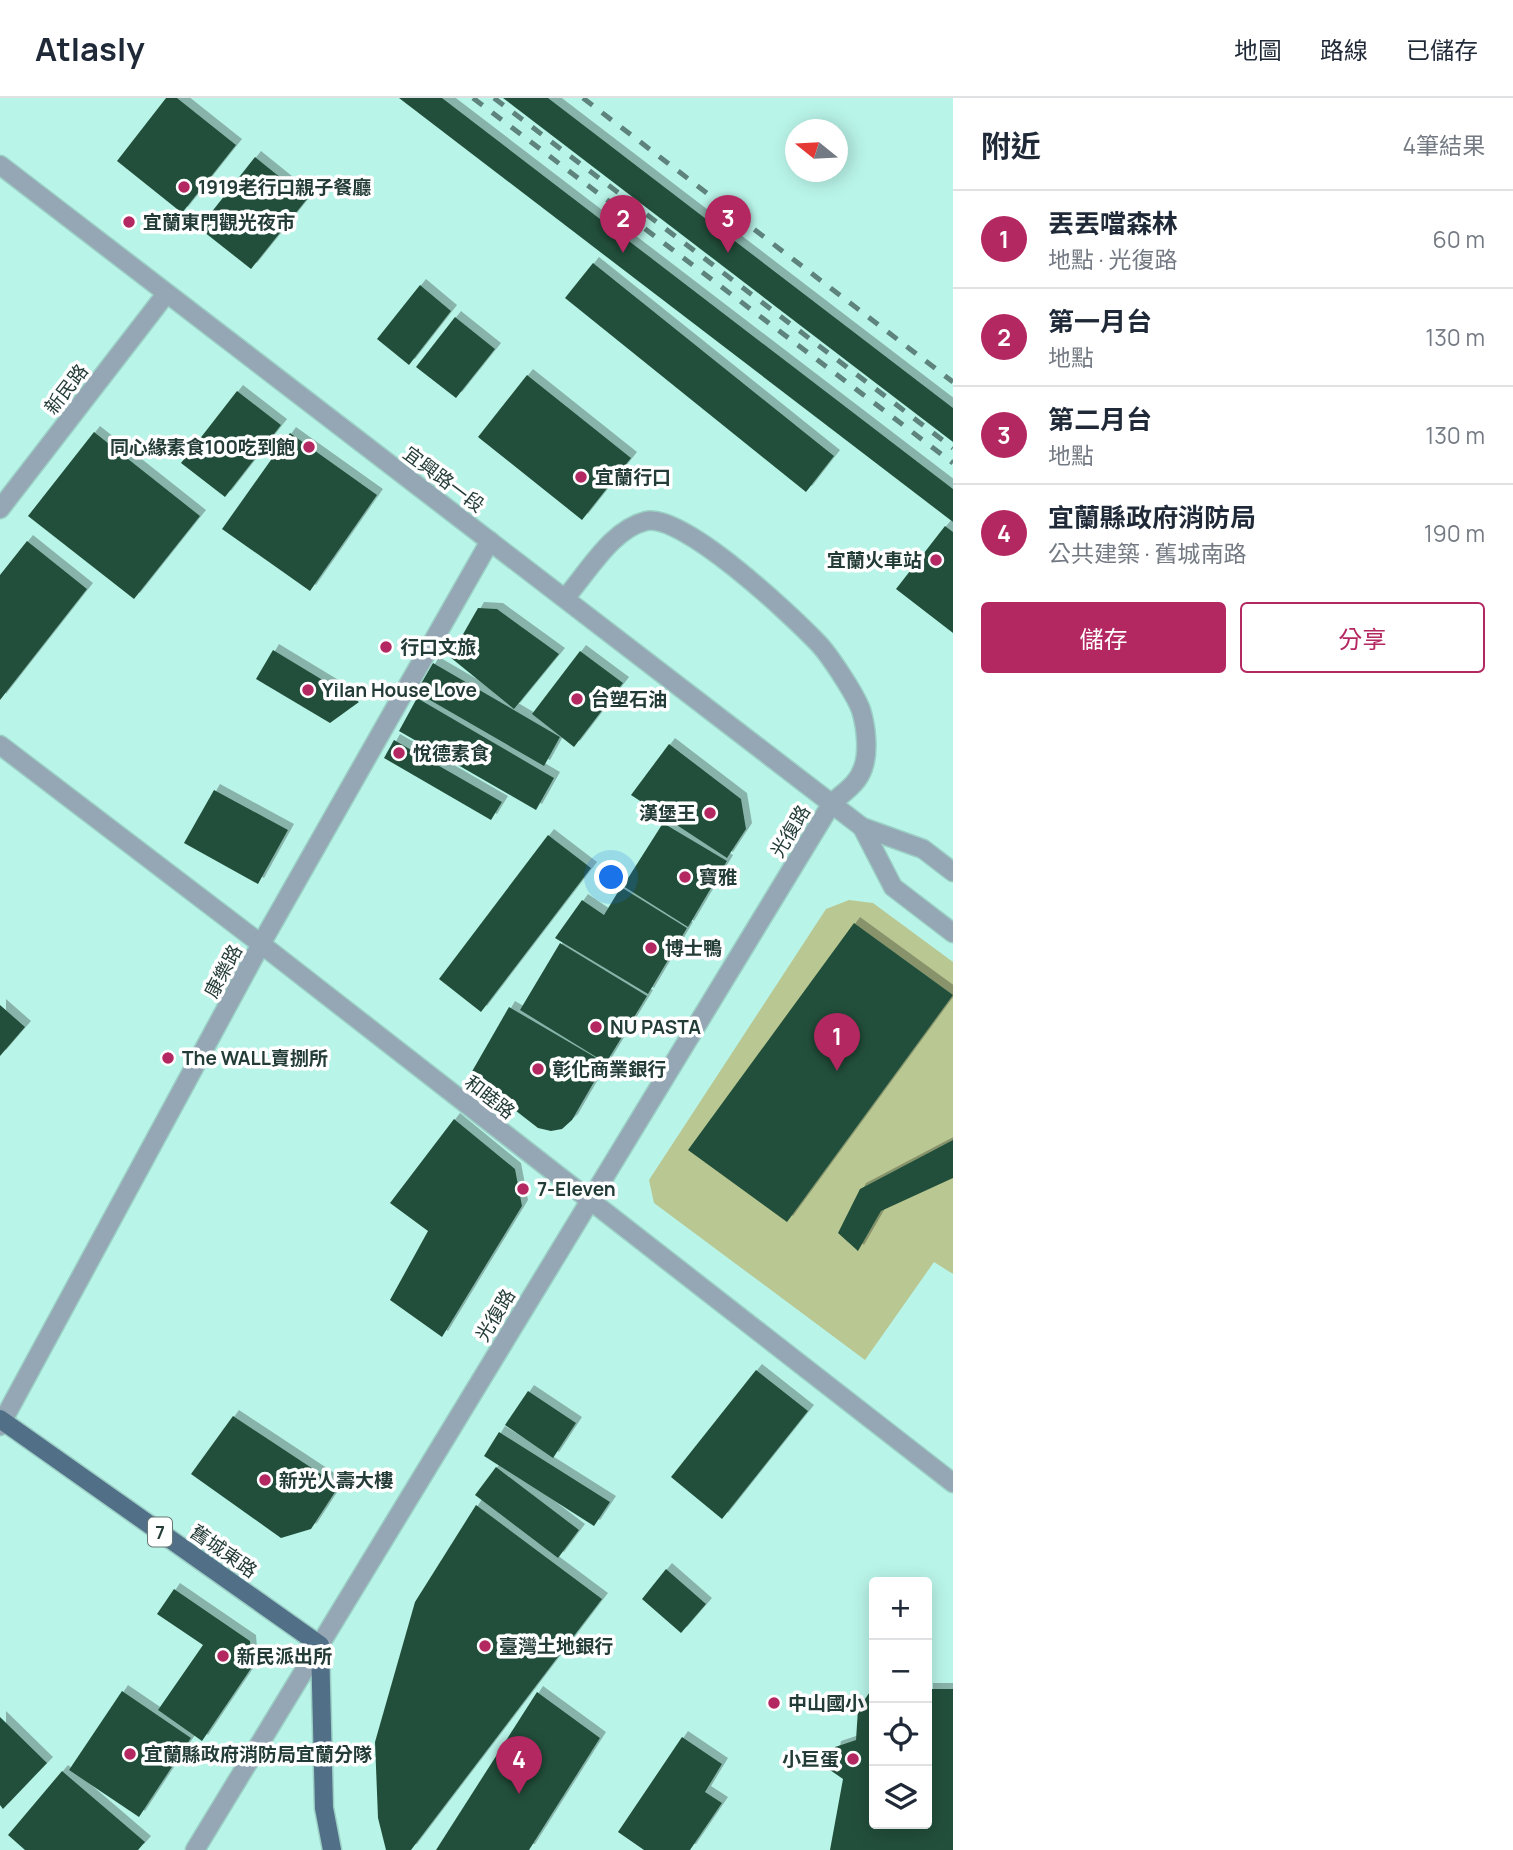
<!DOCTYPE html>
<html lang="zh-TW">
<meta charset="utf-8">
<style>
:root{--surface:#fff;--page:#f6f6f7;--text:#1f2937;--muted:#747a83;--line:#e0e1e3;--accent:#b42862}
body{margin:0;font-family:Manrope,"Noto Sans TC",sans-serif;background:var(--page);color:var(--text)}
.controls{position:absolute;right:21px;bottom:21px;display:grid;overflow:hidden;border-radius:7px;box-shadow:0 4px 18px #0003}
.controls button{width:63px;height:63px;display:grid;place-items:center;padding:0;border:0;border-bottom:2px solid var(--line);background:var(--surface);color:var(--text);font:35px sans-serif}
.compass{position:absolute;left:785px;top:21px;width:63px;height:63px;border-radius:50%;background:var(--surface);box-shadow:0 4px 18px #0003;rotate:288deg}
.you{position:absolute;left:612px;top:780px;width:24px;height:24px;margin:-18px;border:5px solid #fff;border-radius:50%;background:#1a73e8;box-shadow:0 0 0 10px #1a73e833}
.badge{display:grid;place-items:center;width:46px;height:46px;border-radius:50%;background:var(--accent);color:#fff;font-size:23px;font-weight:700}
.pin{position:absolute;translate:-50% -58px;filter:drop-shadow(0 2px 4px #0008)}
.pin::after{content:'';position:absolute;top:37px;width:24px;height:21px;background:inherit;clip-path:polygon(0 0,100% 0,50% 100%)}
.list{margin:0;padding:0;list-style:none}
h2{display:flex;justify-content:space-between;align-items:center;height:91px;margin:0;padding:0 28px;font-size:30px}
h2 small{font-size:23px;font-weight:400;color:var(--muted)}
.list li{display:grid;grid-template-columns:46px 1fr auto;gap:21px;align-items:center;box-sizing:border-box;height:98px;padding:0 28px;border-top:2px solid var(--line)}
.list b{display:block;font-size:26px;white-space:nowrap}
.list p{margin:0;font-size:23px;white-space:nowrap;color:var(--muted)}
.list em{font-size:23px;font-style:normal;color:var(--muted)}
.actions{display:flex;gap:14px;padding:21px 28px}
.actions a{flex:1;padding:16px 0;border:2px solid var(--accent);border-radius:7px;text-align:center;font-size:24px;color:var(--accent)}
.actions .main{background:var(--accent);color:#fff}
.icon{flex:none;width:38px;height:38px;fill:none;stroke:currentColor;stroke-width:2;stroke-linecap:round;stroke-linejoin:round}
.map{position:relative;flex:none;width:953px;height:1752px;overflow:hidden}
header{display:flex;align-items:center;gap:42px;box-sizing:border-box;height:98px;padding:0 35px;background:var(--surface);border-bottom:2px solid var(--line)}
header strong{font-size:33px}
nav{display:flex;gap:38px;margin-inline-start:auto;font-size:24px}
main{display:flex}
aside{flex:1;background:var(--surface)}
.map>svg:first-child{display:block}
.green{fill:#b9c893}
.building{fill:#24503b;filter:url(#shadow)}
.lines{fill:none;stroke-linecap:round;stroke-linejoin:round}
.minor-casing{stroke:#9bcfc5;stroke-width:21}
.major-casing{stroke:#9bcfc5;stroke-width:21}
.minor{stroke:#95a6b4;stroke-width:18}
.major{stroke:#517088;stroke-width:18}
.rail{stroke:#5e837c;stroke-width:5;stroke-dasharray:12 12;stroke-linecap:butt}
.poi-dot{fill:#b42862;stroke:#fff;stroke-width:2.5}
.labels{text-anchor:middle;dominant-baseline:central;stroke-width:7;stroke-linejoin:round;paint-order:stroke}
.shield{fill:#fff;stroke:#667673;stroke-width:2}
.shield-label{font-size:18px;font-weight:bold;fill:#243c37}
.poi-label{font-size:19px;font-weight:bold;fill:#243c37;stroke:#fff;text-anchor:start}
.street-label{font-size:19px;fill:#243c37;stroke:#fff}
</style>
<header>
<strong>Atlasly</strong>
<nav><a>地圖</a><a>路線</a><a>已儲存</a></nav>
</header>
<main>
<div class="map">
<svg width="953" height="1752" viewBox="0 0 953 1752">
<defs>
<filter id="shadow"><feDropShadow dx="6" dy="-6" stdDeviation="0" flood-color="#0004"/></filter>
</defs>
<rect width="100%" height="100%" fill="#b9f4e8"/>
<path class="green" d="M 849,802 L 873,805 L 953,864 L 953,1176 L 934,1164 L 865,1262 L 654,1105 L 649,1082 L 826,811 Z"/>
<g class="building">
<path d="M 166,0 L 177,0 L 236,47 L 182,115 L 117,63 Z"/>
<path d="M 399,0 L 442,0 L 953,391 L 953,424 Z"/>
<path d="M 503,0 L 548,0 L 953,310 L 953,344 Z"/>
<path d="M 255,59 L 307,101 L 251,171 L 199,130 Z"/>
<path d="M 593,165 L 834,358 L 806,394 L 565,200 Z"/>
<path d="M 420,187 L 451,213 L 409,267 L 377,241 Z"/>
<path d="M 455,219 L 495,251 L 456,300 L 416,269 Z"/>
<path d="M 527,277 L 631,360 L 582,422 L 478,339 Z"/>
<path d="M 237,293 L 281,327 L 225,399 L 181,365 Z"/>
<path d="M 94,334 L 200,418 L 134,501 L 28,418 Z"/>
<path d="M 290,335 L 377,397 L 310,493 L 222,431 Z"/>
<path d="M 945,428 L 953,434 L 953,535 L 896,491 Z"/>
<path d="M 27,443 L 87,491 L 0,602 L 0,477 Z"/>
<path d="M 478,510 L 497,511 L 559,556 L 514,611 L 450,559 Z"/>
<path d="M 273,552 L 359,604 L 330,625 L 256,581 Z"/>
<path d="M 580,553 L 623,585 L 574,649 L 532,616 Z"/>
<path d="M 433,565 L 560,639 L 544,668 L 416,594 Z"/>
<path d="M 417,600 L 554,680 L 536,712 L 399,633 Z"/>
<path d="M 394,642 L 502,704 L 491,722 L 384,660 Z"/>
<path d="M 669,646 L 741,701 L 746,731 L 727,760 L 631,697 Z"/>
<path d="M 214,692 L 288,732 L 258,786 L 184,745 Z"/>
<path d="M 663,725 L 727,763 L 688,829 L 623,788 Z"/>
<path d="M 548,737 L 591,770 L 481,914 L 439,881 Z"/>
<path d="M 621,789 L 687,830 L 648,896 L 555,840 L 582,802 L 604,817 Z"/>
<path d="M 854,825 L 953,897 L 787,1124 L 688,1052 Z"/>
<path d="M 560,845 L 647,898 L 606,965 L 520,912 Z"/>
<path d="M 0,907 L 25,929 L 0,958 Z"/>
<path d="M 509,909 L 605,965 L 572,1022 L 562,1031 L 551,1033 L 538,1030 L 470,977 Z"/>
<path d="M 454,1021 L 515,1071 L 522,1108 L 442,1239 L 390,1202 L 428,1133 L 390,1105 Z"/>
<path d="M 953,1042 L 953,1080 L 881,1113 L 858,1153 L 838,1135 L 860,1091 Z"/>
<path d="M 756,1272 L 808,1313 L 722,1421 L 671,1379 Z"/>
<path d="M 528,1293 L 576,1325 L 553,1360 L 505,1327 Z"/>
<path d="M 233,1318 L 339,1388 L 311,1431 L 281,1440 L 191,1376 Z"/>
<path d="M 499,1334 L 610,1404 L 594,1428 L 484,1358 Z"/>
<path d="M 496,1369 L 579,1432 L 558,1460 L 475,1397 Z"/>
<path d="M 476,1407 L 602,1501 L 411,1752 L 386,1752 L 378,1720 L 375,1644 L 415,1504 Z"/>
<path d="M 666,1471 L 706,1506 L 681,1535 L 642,1501 Z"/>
<path d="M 174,1491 L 250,1543 L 252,1569 L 202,1643 L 158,1612 L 203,1547 L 157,1516 Z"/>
<path d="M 874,1588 L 874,1726 L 927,1726 L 927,1591 L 953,1591 L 953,1752 L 830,1752 L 843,1681 L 830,1672 L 835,1649 L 856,1642 L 858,1611 Z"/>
<path d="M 122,1593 L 191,1640 L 139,1719 L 69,1672 Z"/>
<path d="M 537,1594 L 600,1640 L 529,1752 L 436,1752 Z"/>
<path d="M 0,1619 L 47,1665 L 3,1711 L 0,1707 Z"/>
<path d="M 682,1639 L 722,1666 L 705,1694 L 722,1705 L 690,1752 L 644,1752 L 618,1734 Z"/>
<path d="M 62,1673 L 145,1744 L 138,1752 L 25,1752 L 8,1737 Z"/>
</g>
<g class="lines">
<g class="minor-casing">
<g id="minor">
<path d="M 0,67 L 862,729 L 923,751 L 953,774"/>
<path d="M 0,411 L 166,196"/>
<path d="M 0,647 L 261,846 L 953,1385"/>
<path d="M 862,729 L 893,789 L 953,835"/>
<path d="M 0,1328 L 261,846 L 490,443"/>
<path d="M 195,1752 L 832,705 C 844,694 858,686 863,670 C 869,654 866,628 861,612 C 855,596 829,556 817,544 C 790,516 683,415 646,423 C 612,431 588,474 566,499"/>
</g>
</g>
<g class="major-casing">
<path id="major" d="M 0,1321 L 320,1547 L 324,1710 L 332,1752"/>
</g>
<use href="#minor" class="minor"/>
<use href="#major" class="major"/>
<g class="rail">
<path d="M 473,0 L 953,365"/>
<path d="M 494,0 L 953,350"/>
<path d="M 583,0 L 953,284"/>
</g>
</g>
<g class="poi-dot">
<circle cx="184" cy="89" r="7"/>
<circle cx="129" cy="124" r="7"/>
<circle cx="309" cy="349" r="7"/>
<circle cx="581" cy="379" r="7"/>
<circle cx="936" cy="462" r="7"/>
<circle cx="386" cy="549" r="7"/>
<circle cx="308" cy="592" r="7"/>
<circle cx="577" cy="601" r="7"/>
<circle cx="399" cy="655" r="7"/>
<circle cx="710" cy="715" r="7"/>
<circle cx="685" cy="779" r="7"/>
<circle cx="651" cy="850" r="7"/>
<circle cx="596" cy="929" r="7"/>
<circle cx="168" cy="960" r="7"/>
<circle cx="538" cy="971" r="7"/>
<circle cx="523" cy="1091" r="7"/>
<circle cx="265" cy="1382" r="7"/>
<circle cx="485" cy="1548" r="7"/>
<circle cx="223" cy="1558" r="7"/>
<circle cx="774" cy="1605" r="7"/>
<circle cx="130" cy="1656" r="7"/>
<circle cx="853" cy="1661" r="7"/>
</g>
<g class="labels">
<rect class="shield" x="148" y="1419.5" width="24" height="29" rx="5"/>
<g class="shield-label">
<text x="160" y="1434">7</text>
</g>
<g class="poi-label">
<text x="198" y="89">1919老行口親子餐廳</text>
<text x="143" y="124">宜蘭東門觀光夜市</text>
<text x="295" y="349" text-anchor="end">同心緣素食100吃到飽</text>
<text x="595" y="379">宜蘭行口</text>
<text x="922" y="462" text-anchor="end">宜蘭火車站</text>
<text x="400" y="549">行口文旅</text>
<text x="322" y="592">Yilan House Love</text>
<text x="591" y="601">台塑石油</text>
<text x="413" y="655">悅德素食</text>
<text x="696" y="715" text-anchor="end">漢堡王</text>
<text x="699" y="779">寶雅</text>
<text x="665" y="850">博士鴨</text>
<text x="610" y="929">NU PASTA</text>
<text x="182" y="960">The WALL賣捌所</text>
<text x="552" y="971">彰化商業銀行</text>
<text x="537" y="1091">7-Eleven</text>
<text x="279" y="1382">新光人壽大樓</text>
<text x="499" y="1548">臺灣土地銀行</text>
<text x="237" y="1558">新民派出所</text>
<text x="788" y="1605">中山國小</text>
<text x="144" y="1656">宜蘭縣政府消防局宜蘭分隊</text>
<text x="839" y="1661" text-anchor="end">小巨蛋</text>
</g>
<g class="street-label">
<text transform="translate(66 291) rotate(-52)">新民路</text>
<text transform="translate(444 381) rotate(37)">宜興路一段</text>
<text transform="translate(790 733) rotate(-59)">光復路</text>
<text transform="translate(223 873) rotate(-62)">康樂路</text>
<text transform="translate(490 999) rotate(38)">和睦路</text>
<text transform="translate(495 1217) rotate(-59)">光復路</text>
<text transform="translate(224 1453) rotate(35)">舊城東路</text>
</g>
</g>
</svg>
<div class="controls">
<button>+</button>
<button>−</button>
<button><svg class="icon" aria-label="locate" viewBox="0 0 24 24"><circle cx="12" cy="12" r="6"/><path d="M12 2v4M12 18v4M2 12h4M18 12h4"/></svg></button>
<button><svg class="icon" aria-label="layers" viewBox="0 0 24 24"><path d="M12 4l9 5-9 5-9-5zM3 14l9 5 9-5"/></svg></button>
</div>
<svg class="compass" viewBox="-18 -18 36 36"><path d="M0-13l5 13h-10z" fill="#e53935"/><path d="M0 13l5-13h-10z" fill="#747a83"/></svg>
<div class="you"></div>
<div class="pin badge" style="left:837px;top:973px">1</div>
<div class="pin badge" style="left:623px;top:155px">2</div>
<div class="pin badge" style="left:728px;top:155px">3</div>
<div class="pin badge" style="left:519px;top:1696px">4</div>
</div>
<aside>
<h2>附近<small>4筆結果</small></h2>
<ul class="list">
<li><span class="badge">1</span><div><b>丟丟噹森林</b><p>地點 · 光復路</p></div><em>60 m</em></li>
<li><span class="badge">2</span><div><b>第一月台</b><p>地點</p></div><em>130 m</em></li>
<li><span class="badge">3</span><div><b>第二月台</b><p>地點</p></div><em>130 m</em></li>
<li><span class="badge">4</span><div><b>宜蘭縣政府消防局</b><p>公共建築 · 舊城南路</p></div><em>190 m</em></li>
</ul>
<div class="actions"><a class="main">儲存</a><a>分享</a></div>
</aside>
</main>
